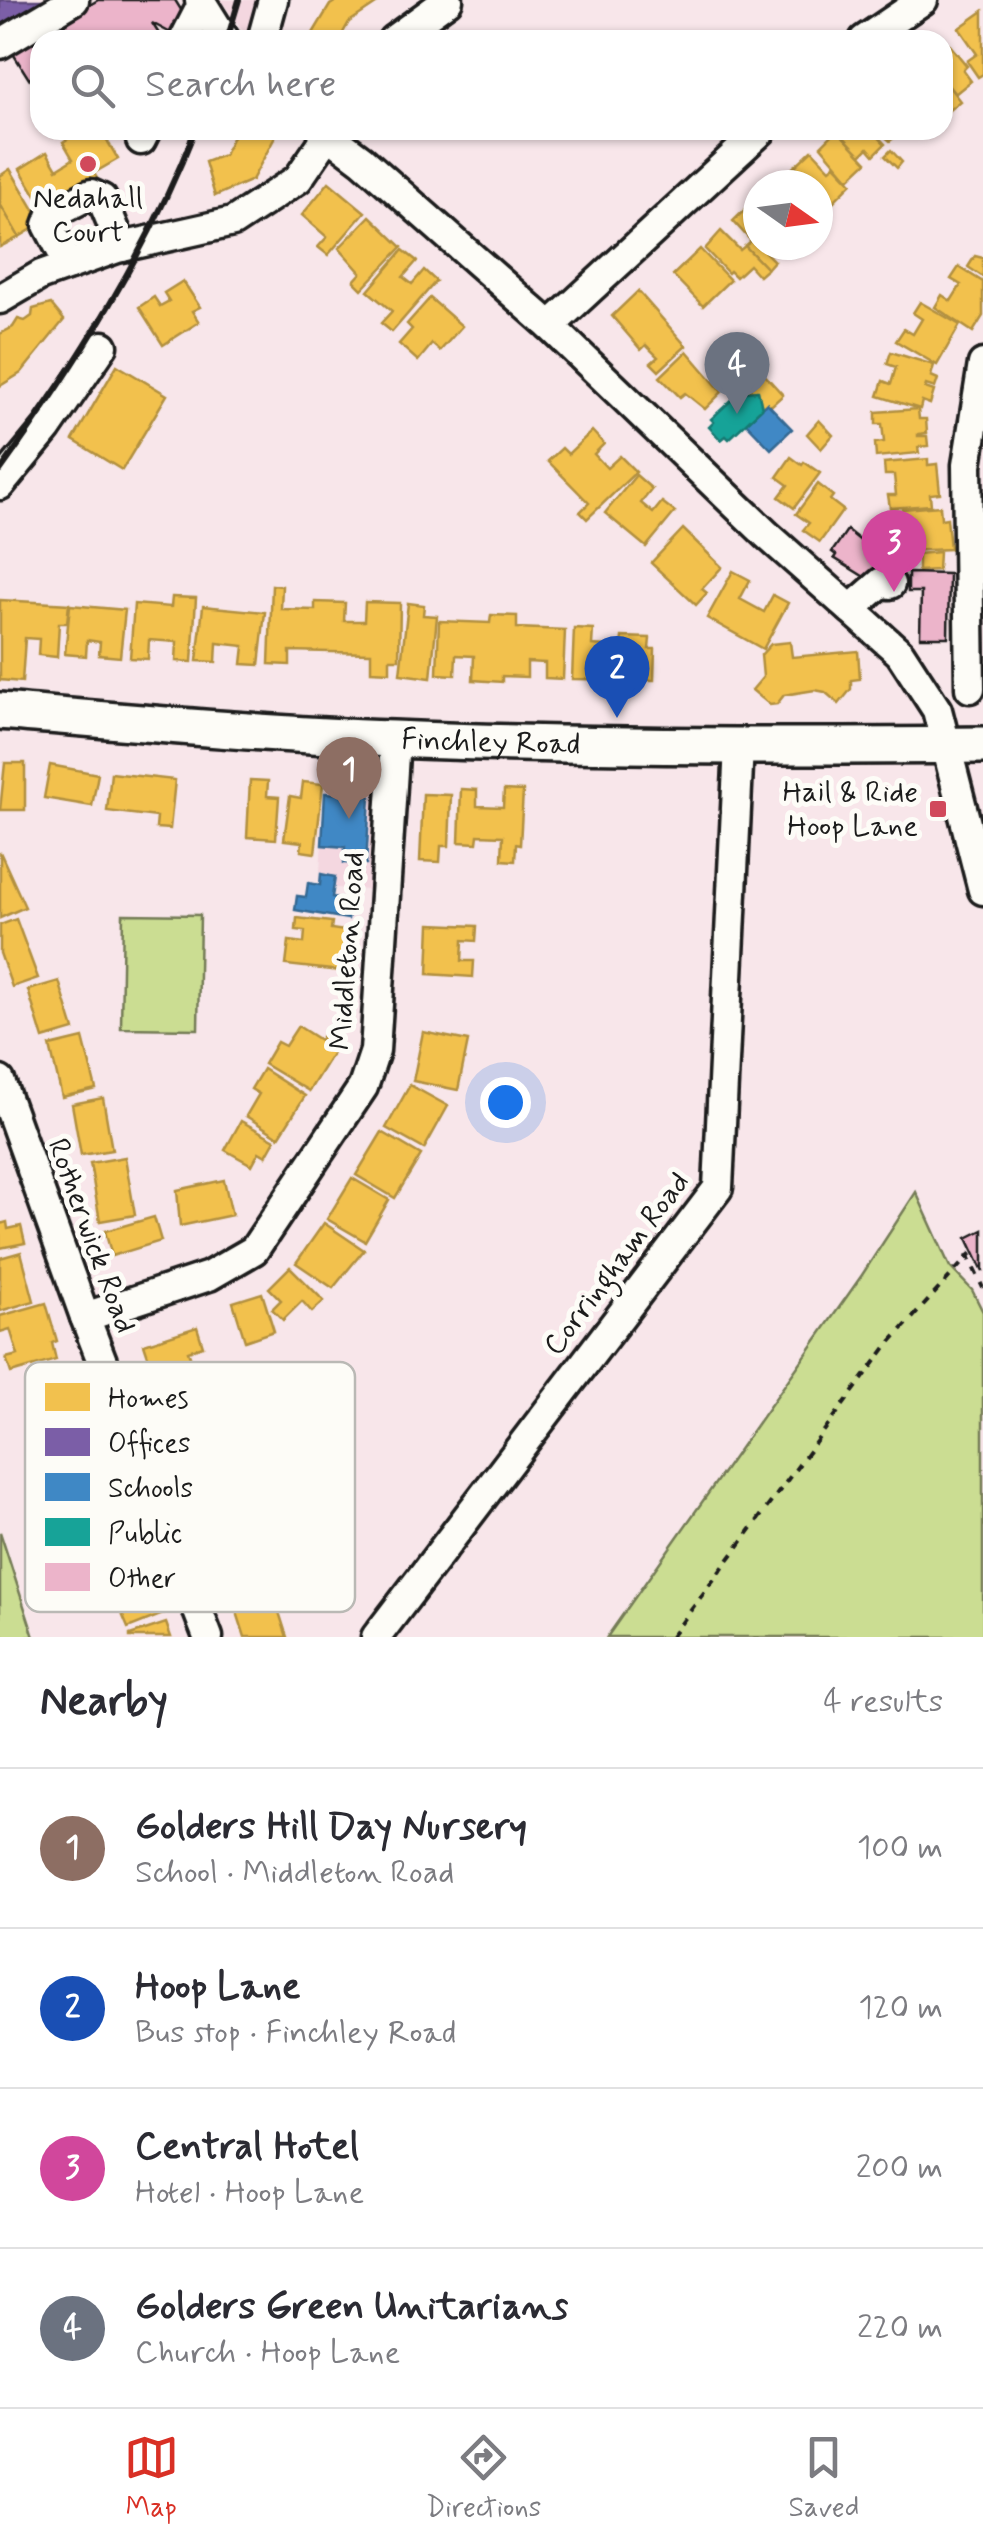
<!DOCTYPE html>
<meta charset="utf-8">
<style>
:root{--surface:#fff;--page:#f2f2f3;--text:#2b2b33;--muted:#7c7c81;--line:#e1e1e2;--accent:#d93025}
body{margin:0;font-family:Mynerve,sans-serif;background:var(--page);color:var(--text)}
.compass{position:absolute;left:743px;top:170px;width:90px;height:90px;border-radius:50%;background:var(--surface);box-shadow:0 2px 8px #0004;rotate:104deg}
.you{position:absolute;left:505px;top:1102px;width:35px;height:35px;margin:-25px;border:8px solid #fff;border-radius:50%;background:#1a73e8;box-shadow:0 0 0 15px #1a73e833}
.badge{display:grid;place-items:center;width:65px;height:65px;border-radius:50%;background:var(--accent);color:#fff;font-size:32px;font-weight:700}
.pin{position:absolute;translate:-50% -82px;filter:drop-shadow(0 2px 5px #0008)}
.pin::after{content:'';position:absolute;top:52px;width:35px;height:30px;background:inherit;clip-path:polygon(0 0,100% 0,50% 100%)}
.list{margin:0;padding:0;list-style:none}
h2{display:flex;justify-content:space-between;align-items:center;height:130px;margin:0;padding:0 40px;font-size:42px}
h2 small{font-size:32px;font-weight:400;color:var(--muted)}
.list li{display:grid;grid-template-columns:65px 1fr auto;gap:30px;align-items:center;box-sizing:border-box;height:160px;padding:0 40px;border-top:2px solid var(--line)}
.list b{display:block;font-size:38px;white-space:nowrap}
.list p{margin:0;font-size:32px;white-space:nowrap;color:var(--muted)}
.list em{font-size:32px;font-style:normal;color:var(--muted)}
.icon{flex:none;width:55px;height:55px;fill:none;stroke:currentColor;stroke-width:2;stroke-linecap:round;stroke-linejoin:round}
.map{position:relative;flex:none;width:983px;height:1637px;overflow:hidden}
.search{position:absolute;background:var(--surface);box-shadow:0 2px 8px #0004;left:30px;right:30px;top:30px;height:110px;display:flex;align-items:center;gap:25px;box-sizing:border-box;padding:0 35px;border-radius:30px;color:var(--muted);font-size:38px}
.sheet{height:770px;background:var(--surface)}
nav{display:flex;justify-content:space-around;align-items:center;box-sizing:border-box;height:140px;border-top:2px solid var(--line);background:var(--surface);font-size:28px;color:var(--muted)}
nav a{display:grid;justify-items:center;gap:5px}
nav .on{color:var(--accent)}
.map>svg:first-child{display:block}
.built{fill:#f4d7e0}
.green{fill:#cbdd92;stroke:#747c57;stroke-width:2.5}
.homes{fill:#f2c14e;stroke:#b2903f;stroke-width:2.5}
.offices{fill:#7b5ea7;stroke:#5e4a7d;stroke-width:2.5}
.schools{fill:#3f88c5;stroke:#346892;stroke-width:2.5}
.public{fill:#17a398;stroke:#187a73;stroke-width:2.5}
.building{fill:#ecb4ca;stroke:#1c1c1c;stroke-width:2.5}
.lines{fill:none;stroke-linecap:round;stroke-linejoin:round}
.minor-casing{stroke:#1c1c1c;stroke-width:35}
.major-casing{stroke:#1c1c1c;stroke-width:42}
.path{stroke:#1c1c1c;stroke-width:4;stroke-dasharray:8 8;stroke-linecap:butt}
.minor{stroke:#fdfcf7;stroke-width:28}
.major{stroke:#fdfcf7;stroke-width:35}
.rail{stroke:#1c1c1c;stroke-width:6}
.poi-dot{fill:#d1495b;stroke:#fdfcf7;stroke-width:4}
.labels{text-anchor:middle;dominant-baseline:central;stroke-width:10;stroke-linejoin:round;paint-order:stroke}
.poi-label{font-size:30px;fill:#1c1c1c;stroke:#fdfcf7}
.street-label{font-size:30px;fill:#1c1c1c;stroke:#fdfcf7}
.key{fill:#fdfcf7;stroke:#bab9b5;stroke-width:2.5}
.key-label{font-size:28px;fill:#1c1c1c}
</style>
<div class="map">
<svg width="983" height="1637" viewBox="0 0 983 1637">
<rect width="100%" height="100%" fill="#f8e6ea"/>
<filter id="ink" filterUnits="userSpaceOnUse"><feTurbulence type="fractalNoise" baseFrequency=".01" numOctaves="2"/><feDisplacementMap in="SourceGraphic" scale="20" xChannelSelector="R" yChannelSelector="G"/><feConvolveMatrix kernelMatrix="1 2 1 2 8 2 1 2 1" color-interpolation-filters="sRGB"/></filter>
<g filter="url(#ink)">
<g class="built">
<path d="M 221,0 L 264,0 L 250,40 Z"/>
<path d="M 327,764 L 379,768 L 370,890 L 319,887 Z"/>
</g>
<g class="green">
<path d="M 123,914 L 200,915 L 198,1029 L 121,1028 Z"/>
<path d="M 916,1192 L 950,1267 L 972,1290 L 983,1312 L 983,1637 L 607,1637 L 862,1275 Z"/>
<path d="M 0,1532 L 34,1637 L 0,1637 Z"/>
</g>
<g class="homes">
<path d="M 338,0 L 382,0 L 349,22 L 339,40 L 309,40 L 330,5 Z"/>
<path d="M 983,11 L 983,74 L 978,77 L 967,61 L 977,54 L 959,28 Z"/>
<path d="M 943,42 L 946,45 L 949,44 L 967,66 L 963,70 L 971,81 L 955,94 L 943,79 Z"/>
<path d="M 943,79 L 960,101 L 943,115 Z"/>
<path d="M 82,130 L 101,130 L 118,159 L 94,173 L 98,180 L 71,197 L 68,190 L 42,206 L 20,169 L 47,152 L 57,169 L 73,159 L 63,142 Z"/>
<path d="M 232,130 L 270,130 L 275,137 L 252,180 L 215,196 L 205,162 L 224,155 L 233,136 Z"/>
<path d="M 837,130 L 867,162 L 849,179 L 821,146 Z"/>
<path d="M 837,130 L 872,130 L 885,144 L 874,155 L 868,148 L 861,155 Z"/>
<path d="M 877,130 L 898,130 L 900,133 L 890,141 Z"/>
<path d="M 812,150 L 830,169 L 835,165 L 852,183 L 831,204 L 818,191 L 818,185 L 813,185 L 795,166 Z"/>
<path d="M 891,150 L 902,162 L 897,168 L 885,156 Z"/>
<path d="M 795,166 L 813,185 L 783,185 L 778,180 Z"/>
<path d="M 10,169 L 42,223 L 19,237 L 0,204 L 0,176 Z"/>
<path d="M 329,182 L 365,212 L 328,255 L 318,247 L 327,237 L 302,215 Z"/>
<path d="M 818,191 L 831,204 L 818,216 Z"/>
<path d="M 758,197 L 758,245 L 772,245 L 765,252 L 774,261 L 767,269 L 745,246 L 751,241 L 733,221 Z"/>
<path d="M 0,204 L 19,237 L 0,247 Z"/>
<path d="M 370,216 L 402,247 L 362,289 L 354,281 L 361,273 L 339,248 Z"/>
<path d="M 721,231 L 740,250 L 745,246 L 767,269 L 759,276 L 749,265 L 736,277 L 730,271 L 728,273 L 705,249 Z"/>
<path d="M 700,249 L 730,280 L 703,306 L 673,275 Z"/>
<path d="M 403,250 L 417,261 L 403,277 L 412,284 L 424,270 L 436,281 L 392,332 L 381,323 L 392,311 L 368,291 Z"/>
<path d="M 975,256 L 983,258 L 983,277 L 968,267 Z"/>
<path d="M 959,267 L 983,282 L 983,316 L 973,332 L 935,307 L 942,295 L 951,301 L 961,285 L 951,279 Z"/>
<path d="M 183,281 L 200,307 L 192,311 L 199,322 L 163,345 L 139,307 L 154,297 L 160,306 L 169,301 L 164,293 Z"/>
<path d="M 638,291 L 686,346 L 659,371 L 651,363 L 658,357 L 646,345 L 641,350 L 612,316 Z"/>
<path d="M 430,298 L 462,326 L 440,351 L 432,344 L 418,361 L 399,344 L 412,329 L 407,324 Z"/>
<path d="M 920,302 L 960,325 L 937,365 L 896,341 L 904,329 L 913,334 L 922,319 L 913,313 Z"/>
<path d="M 51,304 L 64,320 L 21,373 L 0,386 L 0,334 L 13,327 L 18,319 L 25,321 L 32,316 L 33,309 Z"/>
<path d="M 687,351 L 722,392 L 705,409 L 685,393 L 680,397 L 660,377 Z"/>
<path d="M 891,352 L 934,365 L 931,376 L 938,379 L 935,388 L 926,385 L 925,388 L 934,391 L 930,404 L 922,401 L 920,409 L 878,396 L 883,381 L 891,384 L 896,367 L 887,364 Z"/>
<path d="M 117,365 L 167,395 L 122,470 L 73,440 Z"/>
<path d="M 763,373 L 783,395 L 771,406 L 767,403 L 762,408 L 758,391 L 744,389 Z"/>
<path d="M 918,409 L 919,419 L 926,419 L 927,433 L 918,434 L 918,436 L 927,436 L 928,446 L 918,447 L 919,453 L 876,457 L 875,443 L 884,442 L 882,424 L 876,424 L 876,412 Z"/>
<path d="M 819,420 L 833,435 L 821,449 L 807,434 Z"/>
<path d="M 592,431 L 604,444 L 594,454 L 607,468 L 620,456 L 636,472 L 587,519 L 580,512 L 589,503 L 548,461 L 562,448 L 568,454 Z"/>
<path d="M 791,457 L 802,465 L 804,462 L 820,473 L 794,508 L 779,497 L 788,485 L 777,477 Z"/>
<path d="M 928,459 L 928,465 L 937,464 L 940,493 L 930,494 L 931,505 L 890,508 L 888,495 L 896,495 L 894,475 L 885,475 L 884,463 Z"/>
<path d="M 636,475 L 652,489 L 641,503 L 653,513 L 662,502 L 675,512 L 646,547 L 605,513 Z"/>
<path d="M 818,484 L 833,496 L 830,500 L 843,510 L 820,542 L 803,530 L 809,523 L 796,514 Z"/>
<path d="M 940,506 L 941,519 L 947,518 L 950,549 L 906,551 L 902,509 Z"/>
<path d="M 683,529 L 722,567 L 702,589 L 707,593 L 696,605 L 651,563 Z"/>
<path d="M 939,552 L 938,570 L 918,571 L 918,554 Z"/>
<path d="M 733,571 L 750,580 L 740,599 L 764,612 L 773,595 L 788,603 L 763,649 L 707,618 Z"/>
<path d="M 272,585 L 282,586 L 281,609 L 315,610 L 315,602 L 345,603 L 344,621 L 364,621 L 365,602 L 400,603 L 399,659 L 390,659 L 390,672 L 371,671 L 371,653 L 290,651 L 290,665 L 269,664 Z"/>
<path d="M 172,597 L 196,598 L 192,662 L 176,661 L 177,642 L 149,640 L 148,659 L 130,658 L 134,604 L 171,607 Z"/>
<path d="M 0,600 L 69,604 L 67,623 L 59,623 L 57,657 L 38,655 L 39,639 L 25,638 L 22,682 L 0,680 Z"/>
<path d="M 408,603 L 424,605 L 423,615 L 437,616 L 431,678 L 400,674 Z"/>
<path d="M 70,605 L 125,610 L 120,657 L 99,655 L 100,642 L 87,640 L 86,656 L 65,654 Z"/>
<path d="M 203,606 L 265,612 L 259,665 L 242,664 L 244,646 L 217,643 L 216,662 L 197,661 Z"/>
<path d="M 491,615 L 517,616 L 517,628 L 565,630 L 563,679 L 545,678 L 545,663 L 527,662 L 527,677 L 502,676 L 502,682 L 473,680 L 474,656 L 456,655 L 455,675 L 437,674 L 439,621 L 490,623 Z"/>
<path d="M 574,628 L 593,629 L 592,645 L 621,647 L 622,637 L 650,638 L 649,649 L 655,649 L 654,680 L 572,679 Z"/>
<path d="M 790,642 L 792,657 L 858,651 L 860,679 L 851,680 L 851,689 L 839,704 L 825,692 L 815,690 L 784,695 L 777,704 L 770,705 L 752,690 L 763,677 L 761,655 L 771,644 Z"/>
<path d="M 5,763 L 25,763 L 25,810 L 0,810 Z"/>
<path d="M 50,765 L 98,774 L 92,806 L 44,798 Z"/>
<path d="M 111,773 L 175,780 L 170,829 L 156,828 L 157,817 L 107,811 Z"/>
<path d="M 250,780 L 268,781 L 267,796 L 279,797 L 276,839 L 247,837 Z"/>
<path d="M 303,782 L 323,784 L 315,853 L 301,851 L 302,842 L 284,840 L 290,796 L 301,798 Z"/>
<path d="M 461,789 L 477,790 L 477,806 L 503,807 L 504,790 L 523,791 L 520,845 L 516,844 L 515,861 L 502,860 L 503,836 L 478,835 L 477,843 L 459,842 Z"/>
<path d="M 423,794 L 451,795 L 449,846 L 441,846 L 440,862 L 420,861 Z"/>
<path d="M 0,852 L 25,907 L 0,918 Z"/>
<path d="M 297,918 L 332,922 L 331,929 L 345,931 L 341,971 L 286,965 L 289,941 L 304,943 L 305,931 L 296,930 Z"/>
<path d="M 16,919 L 38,978 L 12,987 L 0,953 L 0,925 Z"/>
<path d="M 430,924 L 477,926 L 476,941 L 463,940 L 462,961 L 474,961 L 473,977 L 428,974 Z"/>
<path d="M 59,981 L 74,1030 L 43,1039 L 28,990 Z"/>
<path d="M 298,1026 L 320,1040 L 327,1029 L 334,1034 L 329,1041 L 337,1046 L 309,1091 L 264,1064 L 277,1042 L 285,1046 Z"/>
<path d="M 423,1032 L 468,1041 L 458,1090 L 413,1081 Z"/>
<path d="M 83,1038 L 96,1089 L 62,1097 L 50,1046 Z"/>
<path d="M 263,1069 L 305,1096 L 279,1137 L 246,1116 L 259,1094 L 251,1089 Z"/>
<path d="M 410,1085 L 448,1106 L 424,1149 L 386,1128 Z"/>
<path d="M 103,1098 L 112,1150 L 81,1155 L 72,1104 Z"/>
<path d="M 241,1121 L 275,1140 L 266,1156 L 259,1152 L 252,1165 L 225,1150 Z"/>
<path d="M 382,1132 L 421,1155 L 395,1198 L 356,1175 Z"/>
<path d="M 125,1157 L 135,1215 L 100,1221 L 90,1163 Z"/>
<path d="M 352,1178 L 389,1200 L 365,1241 L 327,1219 Z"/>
<path d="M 224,1180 L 232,1215 L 180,1226 L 177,1190 Z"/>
<path d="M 154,1217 L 161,1241 L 112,1256 L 105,1231 Z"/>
<path d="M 7,1222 L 8,1229 L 21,1226 L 25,1243 L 0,1248 L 0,1224 Z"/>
<path d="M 324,1223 L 364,1250 L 333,1288 L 296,1263 Z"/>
<path d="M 21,1252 L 34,1301 L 0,1311 L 0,1258 Z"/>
<path d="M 290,1267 L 324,1301 L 312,1312 L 302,1301 L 283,1320 L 272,1309 L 281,1300 L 269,1288 Z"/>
<path d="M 262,1293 L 274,1331 L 245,1341 L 233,1302 Z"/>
<path d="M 46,1303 L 57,1341 L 52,1343 L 56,1360 L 11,1373 L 6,1358 L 18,1355 L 10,1329 L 0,1332 L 0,1316 Z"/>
<path d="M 197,1327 L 203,1346 L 188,1351 L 195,1371 L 157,1383 L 144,1344 Z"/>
<path d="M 145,1568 L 163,1614 L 128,1628 L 109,1583 Z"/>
<path d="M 272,1590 L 287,1637 L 245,1637 L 234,1603 Z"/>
<path d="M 166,1623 L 171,1637 L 130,1637 L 130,1635 Z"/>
</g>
<path class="offices" d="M 0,0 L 60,0 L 0,36 Z"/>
<g class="schools">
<path d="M 767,403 L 792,429 L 771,449 L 746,423 Z"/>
<path d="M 325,793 L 370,796 L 366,864 L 344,863 L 345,847 L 322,845 Z"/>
<path d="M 321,874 L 335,877 L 332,897 L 351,901 L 348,919 L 295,910 L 297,896 L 306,897 L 308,883 L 320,885 Z"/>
</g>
<path class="public" d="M 740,385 L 746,392 L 758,391 L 762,408 L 729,439 L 726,436 L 721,440 L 709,427 L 714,422 L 711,419 L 736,396 L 732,392 Z"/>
<g class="building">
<path d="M 98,0 L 175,0 L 188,21 L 180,38 L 152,23 L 163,40 L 40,40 L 40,72 L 29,79 L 12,52 Z"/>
<path d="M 847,530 L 868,547 L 867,550 L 875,556 L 881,568 L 866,578 L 834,558 L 836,555 L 832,552 Z"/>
<path d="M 908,573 L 949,574 L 948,637 L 920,637 L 921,592 L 908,592 Z"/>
<path d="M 983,1230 L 983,1272 L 967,1238 Z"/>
</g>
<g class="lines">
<g class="minor-casing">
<g id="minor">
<path d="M 200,0 L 225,40"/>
<path d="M 184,40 L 202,5"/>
<path d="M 262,40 L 273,0"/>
<path d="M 393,40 L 448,0"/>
<path d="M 864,40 L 923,0"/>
<path d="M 0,44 L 74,0"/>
<path d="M 322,130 L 362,160 L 550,326 L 766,534 L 900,653 L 937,710 L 983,890"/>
<path d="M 141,140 L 146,130"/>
<path d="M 69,265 L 48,225 L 52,214 L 91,194 L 102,199 L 122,247"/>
<path d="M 0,299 L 41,275 L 117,248 L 233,222 L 298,179 L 328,135"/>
<path d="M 550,326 L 762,130"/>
<path d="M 0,485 L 47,428 L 103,346"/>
<path d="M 851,609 L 882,582 L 890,584"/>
<path d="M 970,688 L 967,465 L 983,364"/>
<path d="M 0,1081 L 85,1317 L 208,1637"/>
<path d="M 85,1317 L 209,1276 L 254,1250 L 363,1087 L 375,1051 L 395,739"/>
<path d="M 376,1637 L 718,1188 L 739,745"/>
</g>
</g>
<g class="major-casing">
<g id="major">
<path id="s1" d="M 0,711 C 131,722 261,734 393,739 C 589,747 786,747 983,745"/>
</g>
</g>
<g class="path">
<path d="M 967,1254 L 983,1288"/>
<path d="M 671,1637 L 887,1346 L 973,1251"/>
</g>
<use href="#minor" class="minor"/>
<use href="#major" class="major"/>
<g class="rail">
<path d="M 227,40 L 239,0"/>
<path d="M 0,471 C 77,364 147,253 195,130"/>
</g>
</g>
</g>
<g class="poi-dot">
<circle cx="88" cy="164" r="10"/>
<rect x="928" y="799" width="20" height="20" rx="5"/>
</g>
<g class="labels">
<g class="poi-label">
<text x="88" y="198">Nedahall<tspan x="88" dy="34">Court</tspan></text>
<text x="918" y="792" text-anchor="end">Hail &amp; Ride<tspan x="918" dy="34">Hoop Lane</tspan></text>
</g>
<g class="street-label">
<text stroke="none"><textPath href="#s1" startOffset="492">Finchley Road</textPath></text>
<text transform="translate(348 951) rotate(-86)">Middleton Road</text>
<text transform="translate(91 1236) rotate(70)">Rotherwick Road</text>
<text transform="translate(617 1264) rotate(-53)">Corringham Road</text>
</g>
</g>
<rect x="25" y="1362" width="330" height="250" rx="15" class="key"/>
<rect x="45" y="1383" width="45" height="28" fill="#f2c14e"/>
<rect x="45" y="1428" width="45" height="28" fill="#7b5ea7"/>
<rect x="45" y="1473" width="45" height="28" fill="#3f88c5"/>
<rect x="45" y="1518" width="45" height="28" fill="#17a398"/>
<rect x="45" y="1563" width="45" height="28" fill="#ecb4ca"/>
<g class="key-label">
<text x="108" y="1407">Homes</text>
<text x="108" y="1452">Offices</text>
<text x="108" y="1497">Schools</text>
<text x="108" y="1542">Public</text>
<text x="108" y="1587">Other</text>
</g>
</svg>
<svg class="compass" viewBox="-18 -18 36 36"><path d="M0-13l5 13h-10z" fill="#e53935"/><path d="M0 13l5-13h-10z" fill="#7c7c81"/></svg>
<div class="you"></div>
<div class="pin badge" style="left:349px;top:819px;background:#8d6e63">1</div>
<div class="pin badge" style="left:617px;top:718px;background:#1a4fb4">2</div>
<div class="pin badge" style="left:894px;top:592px;background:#d1479c">3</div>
<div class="pin badge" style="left:737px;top:414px;background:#6b7280">4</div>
<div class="search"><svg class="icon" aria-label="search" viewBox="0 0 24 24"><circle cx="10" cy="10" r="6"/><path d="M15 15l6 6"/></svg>Search here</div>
</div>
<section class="sheet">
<h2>Nearby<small>4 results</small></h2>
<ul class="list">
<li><span class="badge" style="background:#8d6e63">1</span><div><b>Golders Hill Day Nursery</b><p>School · Middleton Road</p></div><em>100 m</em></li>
<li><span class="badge" style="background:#1a4fb4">2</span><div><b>Hoop Lane</b><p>Bus stop · Finchley Road</p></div><em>120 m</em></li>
<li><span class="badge" style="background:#d1479c">3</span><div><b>Central Hotel</b><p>Hotel · Hoop Lane</p></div><em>200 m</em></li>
<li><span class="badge" style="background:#6b7280">4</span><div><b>Golders Green Unitarians</b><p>Church · Hoop Lane</p></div><em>220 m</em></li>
</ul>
</section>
<nav>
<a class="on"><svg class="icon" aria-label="map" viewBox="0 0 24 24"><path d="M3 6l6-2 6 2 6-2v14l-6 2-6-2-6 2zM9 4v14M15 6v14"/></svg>Map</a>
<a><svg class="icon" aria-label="directions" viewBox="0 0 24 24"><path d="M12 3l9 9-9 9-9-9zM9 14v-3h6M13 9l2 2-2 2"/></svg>Directions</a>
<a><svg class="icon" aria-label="saved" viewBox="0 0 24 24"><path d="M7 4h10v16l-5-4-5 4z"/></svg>Saved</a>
</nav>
